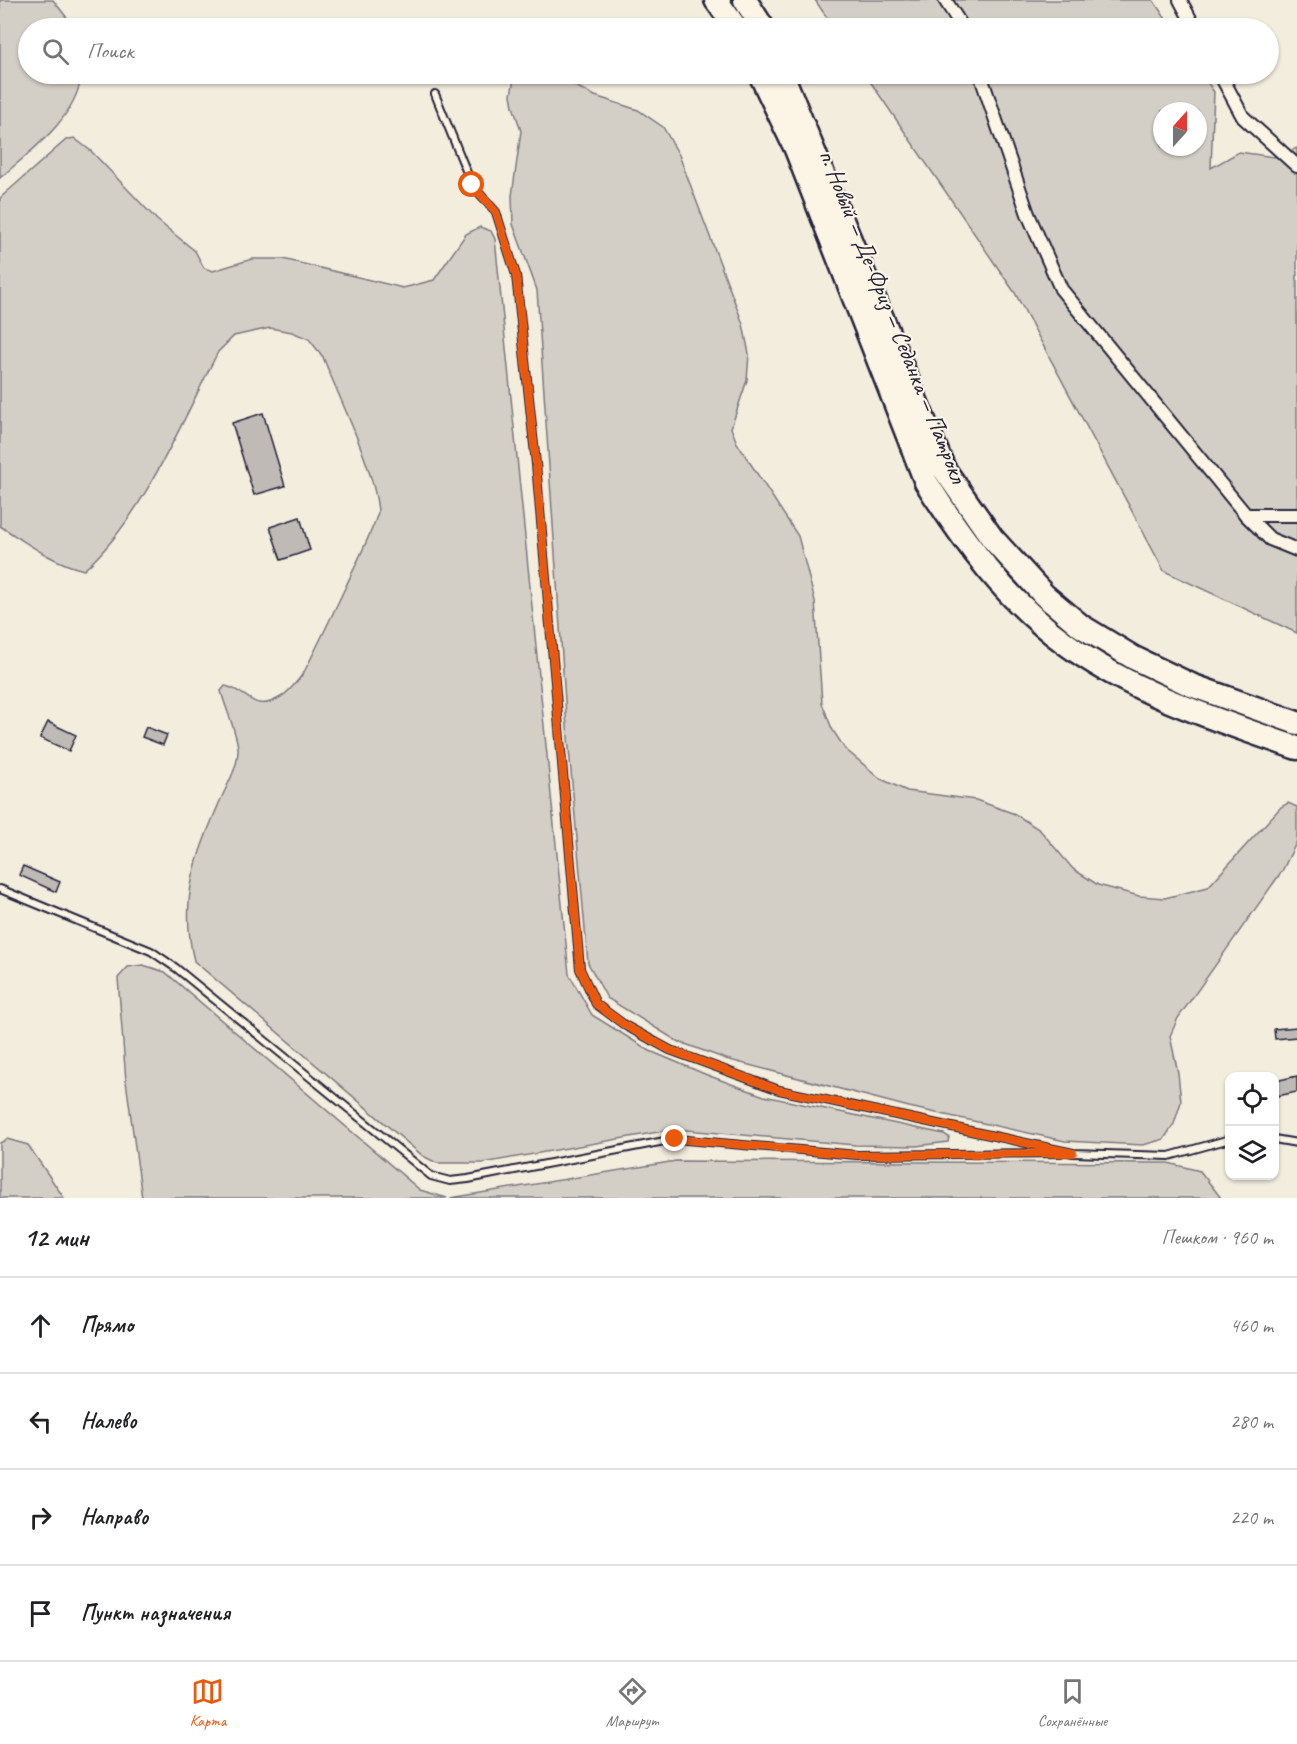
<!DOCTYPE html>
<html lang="ru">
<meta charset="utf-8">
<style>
:root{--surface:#fff;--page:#f2f2f2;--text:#202124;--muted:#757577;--line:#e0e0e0;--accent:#ea580c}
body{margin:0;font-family:Caveat,sans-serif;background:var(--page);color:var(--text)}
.controls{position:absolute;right:18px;bottom:18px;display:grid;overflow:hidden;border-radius:12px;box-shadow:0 2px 4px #0004}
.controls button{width:54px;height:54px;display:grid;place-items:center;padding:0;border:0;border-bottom:2px solid var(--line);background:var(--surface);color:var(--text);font:30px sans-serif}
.compass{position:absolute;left:1153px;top:102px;width:54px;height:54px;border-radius:50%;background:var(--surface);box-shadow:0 2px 4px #0004;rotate:21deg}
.stop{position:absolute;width:18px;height:18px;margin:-14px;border:4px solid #ea580c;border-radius:50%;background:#fff}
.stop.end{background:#ea580c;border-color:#fff;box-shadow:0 2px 6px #0008}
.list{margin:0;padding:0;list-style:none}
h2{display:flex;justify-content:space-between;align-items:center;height:78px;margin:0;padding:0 24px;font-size:26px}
h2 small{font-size:20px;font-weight:400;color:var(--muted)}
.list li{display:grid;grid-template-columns:39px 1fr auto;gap:18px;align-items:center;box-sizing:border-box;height:96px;padding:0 24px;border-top:2px solid var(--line)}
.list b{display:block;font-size:22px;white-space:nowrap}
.list em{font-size:20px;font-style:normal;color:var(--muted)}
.icon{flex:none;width:33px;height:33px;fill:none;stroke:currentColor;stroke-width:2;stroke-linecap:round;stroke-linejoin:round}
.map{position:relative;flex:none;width:1297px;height:1198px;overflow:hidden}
.search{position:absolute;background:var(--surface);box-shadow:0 2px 4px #0004;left:18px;right:18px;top:18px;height:66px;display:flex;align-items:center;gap:15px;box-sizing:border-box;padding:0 21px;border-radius:33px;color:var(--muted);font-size:22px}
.sheet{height:462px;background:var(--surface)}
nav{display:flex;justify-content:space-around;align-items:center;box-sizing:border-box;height:84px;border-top:2px solid var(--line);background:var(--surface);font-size:16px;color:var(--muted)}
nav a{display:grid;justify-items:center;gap:3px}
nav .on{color:var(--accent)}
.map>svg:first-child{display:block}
.green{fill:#d4cfc6;stroke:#7b7880;stroke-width:1.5;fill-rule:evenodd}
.building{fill:#bfbab6;stroke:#22223b;stroke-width:1.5}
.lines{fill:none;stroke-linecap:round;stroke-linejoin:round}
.lane-casing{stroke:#22223b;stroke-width:10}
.street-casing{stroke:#22223b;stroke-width:16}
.highway-casing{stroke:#22223b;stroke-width:27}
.lane{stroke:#fcf5e5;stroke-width:6}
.street{stroke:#fcf5e5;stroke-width:12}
.highway{stroke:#fcf5e5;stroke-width:22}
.route{stroke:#ea580c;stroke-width:8}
.labels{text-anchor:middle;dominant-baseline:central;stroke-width:4.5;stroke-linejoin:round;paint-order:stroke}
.street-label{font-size:24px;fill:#22223b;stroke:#fcf5e5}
</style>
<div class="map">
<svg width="1297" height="1198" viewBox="0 0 1297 1198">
<rect width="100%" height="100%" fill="#f3edde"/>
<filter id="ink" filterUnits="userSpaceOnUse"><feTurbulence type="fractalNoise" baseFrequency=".0167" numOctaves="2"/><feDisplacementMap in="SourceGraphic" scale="12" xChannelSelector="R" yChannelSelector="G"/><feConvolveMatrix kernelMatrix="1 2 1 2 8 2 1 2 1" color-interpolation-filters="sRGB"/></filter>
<g filter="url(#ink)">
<g class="green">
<path d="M 0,0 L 53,0 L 75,28 L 28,28 L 28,74 L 82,74 C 75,120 33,149 0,178 Z"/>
<path d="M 815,0 L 1153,0 L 1172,28 L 834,28 Z"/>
<path d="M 522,74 L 552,74 L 595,96 L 638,110 L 663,127 L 679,155 L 743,324 L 749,354 L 747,380 L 731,428 L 737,443 L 798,536 L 815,601 L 822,703 L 832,729 L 845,749 L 881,779 L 907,791 L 976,800 L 1015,814 L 1040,830 L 1073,869 L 1098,885 L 1139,896 L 1165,898 L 1208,887 L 1281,807 L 1288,803 L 1297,807 L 1297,841 L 1282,871 L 1178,1018 L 1170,1036 L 1178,1073 L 1181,1102 L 1174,1124 L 1164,1139 L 1143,1145 L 1065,1141 L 909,1107 L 726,1059 L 677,1041 L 607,998 L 588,963 L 566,715 L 537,290 L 513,224 L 512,196 L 521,131 L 513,106 L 511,95 L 514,79 Z"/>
<path d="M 865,74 L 1202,74 L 1214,92 L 1211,168 L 1239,152 L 1274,157 L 1297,148 L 1297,633 L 1164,571 L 1015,293 ZM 1162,111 L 1198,111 L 1198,147 L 1162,147 Z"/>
<path d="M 74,138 L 91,151 L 157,220 L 195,251 L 204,268 L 213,271 L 252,259 L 283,259 L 403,288 L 434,280 L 466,234 L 480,227 L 491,231 L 495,239 L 569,974 L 592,1015 L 650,1051 L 707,1075 L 764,1096 L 944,1134 L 949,1137 L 948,1142 L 916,1146 L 855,1145 L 675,1129 L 483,1163 L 437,1163 L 423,1156 L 194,961 C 179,899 196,857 220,801 C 227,785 239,766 238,748 C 237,733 225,707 221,691 L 225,686 C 248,690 252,714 279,698 C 287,694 299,680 304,672 C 313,655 379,520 378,511 C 374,468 340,400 323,357 L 309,339 L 292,332 L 270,328 L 234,336 L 218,352 C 182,421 143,518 84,570 C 53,563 27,543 0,526 L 0,198 L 66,140 Z"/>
<path d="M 143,965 L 165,972 L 420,1190 L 447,1198 L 142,1198 L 126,1081 L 118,978 L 128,967 Z"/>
<path d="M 7,1139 L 28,1145 L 64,1198 L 0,1198 L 0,1143 Z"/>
<path d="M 676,1161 L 1168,1163 L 1200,1171 L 1221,1198 L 450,1198 Z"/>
</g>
<g class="building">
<path d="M 263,413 L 285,486 L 254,495 L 232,423 Z"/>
<path d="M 300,517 L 310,550 L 281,560 L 270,527 Z"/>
<path d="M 48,722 L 76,735 L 69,751 L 40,738 Z"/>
<path d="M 146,727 L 167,735 L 163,745 L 142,737 Z"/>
<path d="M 23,866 L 60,882 L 56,892 L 19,875 Z"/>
<path d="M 1297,1027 L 1297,1037 L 1275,1039 L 1274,1029 Z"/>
<path d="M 1297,1076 L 1297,1092 L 1277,1096 L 1275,1081 Z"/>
</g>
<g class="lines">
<g class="lane-casing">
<g id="lane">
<path d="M 435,94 L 472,185 L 496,212 L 516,275 L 536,464 L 580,969 L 596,1004 L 626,1026 L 670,1050 L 779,1090 L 1073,1153 L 1169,1156 L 1230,1139"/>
<path d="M 0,889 L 151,951 L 176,968 L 431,1176 L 450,1181 L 468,1179 L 675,1139 L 857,1155 L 1061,1153"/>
<path d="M 1274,1139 L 1297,1143"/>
</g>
</g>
<g class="street-casing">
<g id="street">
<path d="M 945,0 L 963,28"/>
<path d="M 1180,0 L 1195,28"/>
<path d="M 980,74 L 1028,214 L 1061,289 L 1246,515 L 1270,539 L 1297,550"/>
<path d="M 1220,74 L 1243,117 L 1297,166"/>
<path d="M 1246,515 L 1297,515"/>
</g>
</g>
<g class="highway-casing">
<g id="highway">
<path d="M 716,0 L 736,28"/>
<path d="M 745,0 L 763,28"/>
<path d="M 760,74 L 796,149 L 926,482 C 964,542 1007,601 1065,643 C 1134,694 1218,720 1297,748"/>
<path d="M 782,74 L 944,469 L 992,538 L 1044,595 L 1081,626 L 1134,658 L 1191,685 L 1297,723"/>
</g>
</g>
<use href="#lane" class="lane"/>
<use href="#street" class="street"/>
<use href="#highway" class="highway"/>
</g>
</g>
<g class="lines" filter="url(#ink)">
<path class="route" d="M 472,185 L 496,212 L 516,275 L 536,464 L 580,969 L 596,1004 L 626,1026 L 670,1050 L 779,1090 L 1073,1153 L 857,1155 L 675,1139"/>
</g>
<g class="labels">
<g class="street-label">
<text transform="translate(893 316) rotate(68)">п. Новый — Де-Фриз — Седанка — Патрокл</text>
</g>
</g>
</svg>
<div class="controls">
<button><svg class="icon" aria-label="locate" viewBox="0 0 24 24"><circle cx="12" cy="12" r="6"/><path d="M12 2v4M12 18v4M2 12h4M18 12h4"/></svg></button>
<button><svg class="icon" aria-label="layers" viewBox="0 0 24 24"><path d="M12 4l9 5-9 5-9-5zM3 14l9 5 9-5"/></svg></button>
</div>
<svg class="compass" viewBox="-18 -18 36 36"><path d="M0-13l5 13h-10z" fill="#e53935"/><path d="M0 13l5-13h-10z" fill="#757577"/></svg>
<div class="stop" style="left:472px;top:185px"></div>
<div class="stop end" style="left:675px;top:1139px"></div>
<div class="search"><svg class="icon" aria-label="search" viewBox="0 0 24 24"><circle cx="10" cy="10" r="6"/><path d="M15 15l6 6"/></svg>Поиск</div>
</div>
<section class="sheet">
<h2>12 мин<small>Пешком · 960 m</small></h2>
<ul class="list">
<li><svg class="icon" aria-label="ahead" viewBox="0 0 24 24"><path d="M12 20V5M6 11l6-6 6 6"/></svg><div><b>Прямо</b></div><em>460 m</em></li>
<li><svg class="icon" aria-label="left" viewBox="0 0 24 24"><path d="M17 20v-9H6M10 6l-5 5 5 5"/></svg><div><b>Налево</b></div><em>280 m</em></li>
<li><svg class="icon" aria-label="right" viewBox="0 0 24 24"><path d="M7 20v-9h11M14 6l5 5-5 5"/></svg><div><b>Направо</b></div><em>220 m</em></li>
<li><svg class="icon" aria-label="arrive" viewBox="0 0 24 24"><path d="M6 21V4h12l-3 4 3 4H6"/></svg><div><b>Пункт назначения</b></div></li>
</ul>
</section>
<nav>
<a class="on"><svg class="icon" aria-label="map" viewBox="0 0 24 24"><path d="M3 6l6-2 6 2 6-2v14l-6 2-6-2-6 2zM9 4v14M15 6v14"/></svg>Карта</a>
<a><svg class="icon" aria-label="directions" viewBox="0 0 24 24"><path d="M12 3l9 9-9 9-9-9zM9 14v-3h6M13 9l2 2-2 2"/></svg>Маршрут</a>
<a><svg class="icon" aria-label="saved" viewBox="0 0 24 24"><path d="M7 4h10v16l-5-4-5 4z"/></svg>Сохранённые</a>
</nav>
